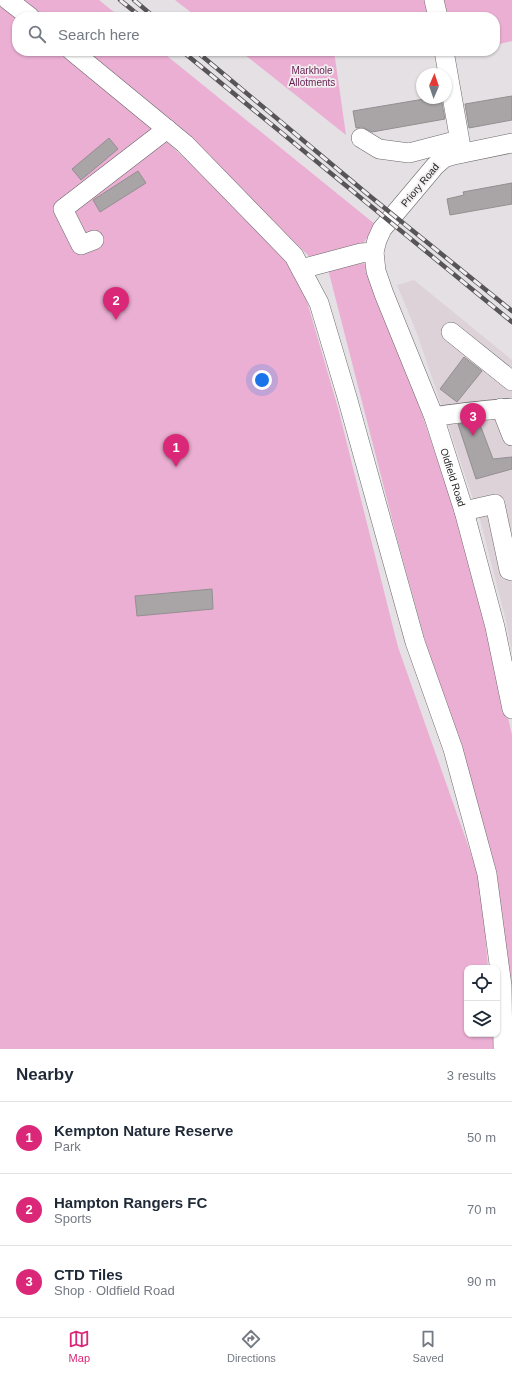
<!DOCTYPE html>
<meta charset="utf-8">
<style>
:root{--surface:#fff;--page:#f6f6f7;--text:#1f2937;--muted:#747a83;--line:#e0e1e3;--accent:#db2777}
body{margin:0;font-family:Arial,sans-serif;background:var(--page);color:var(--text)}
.controls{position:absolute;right:12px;bottom:12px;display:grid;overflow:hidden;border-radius:8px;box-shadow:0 1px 3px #0004}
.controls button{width:36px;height:36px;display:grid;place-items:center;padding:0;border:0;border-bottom:1px solid var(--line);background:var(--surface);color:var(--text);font:20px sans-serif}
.compass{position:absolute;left:416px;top:68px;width:36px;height:36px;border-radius:50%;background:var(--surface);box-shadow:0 1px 3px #0004;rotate:2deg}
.you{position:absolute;left:262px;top:380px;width:14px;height:14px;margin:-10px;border:3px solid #fff;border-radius:50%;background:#1a73e8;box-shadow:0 0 0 6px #1a73e833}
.badge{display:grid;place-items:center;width:26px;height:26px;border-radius:50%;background:var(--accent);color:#fff;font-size:13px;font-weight:700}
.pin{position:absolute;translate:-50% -33px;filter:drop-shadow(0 1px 2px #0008)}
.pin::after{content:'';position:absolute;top:21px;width:14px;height:12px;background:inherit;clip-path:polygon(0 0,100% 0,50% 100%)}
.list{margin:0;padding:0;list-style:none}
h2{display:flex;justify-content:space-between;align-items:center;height:52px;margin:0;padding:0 16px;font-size:17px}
h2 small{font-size:13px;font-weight:400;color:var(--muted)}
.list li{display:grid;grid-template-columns:26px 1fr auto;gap:12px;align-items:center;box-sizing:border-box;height:72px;padding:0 16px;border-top:1px solid var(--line)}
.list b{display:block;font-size:15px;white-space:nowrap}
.list p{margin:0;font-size:13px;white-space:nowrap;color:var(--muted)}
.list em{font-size:13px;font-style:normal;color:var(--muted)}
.icon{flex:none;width:22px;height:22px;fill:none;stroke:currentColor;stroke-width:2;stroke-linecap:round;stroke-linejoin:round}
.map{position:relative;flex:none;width:512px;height:1049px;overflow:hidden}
.search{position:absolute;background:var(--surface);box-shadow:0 1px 3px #0004;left:12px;right:12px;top:12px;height:44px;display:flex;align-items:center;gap:10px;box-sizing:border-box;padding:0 14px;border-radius:16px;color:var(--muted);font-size:15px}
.sheet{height:268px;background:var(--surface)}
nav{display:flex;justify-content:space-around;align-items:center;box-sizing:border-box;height:56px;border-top:1px solid var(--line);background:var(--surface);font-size:11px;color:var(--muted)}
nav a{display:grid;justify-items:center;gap:2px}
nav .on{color:var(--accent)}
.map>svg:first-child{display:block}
.built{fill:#ded2d9}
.green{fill:#ebafd3}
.building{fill:#a9a5a7;stroke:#938f91}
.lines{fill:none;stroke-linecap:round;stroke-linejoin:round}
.minor-casing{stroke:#6b686a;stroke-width:20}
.minor{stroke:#fff;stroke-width:19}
.rail-casing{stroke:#575557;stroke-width:4.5}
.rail{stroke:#f1eef0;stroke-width:3;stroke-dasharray:9;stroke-linecap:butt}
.labels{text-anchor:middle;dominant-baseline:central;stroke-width:3.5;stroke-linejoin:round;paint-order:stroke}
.park-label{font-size:10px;fill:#681e51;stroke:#f1eef0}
.street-label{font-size:10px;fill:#1c1b1c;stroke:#f1eef0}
</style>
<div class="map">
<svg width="512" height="1049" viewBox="0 0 512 1049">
<rect width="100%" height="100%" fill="#e4e0e3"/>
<path class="built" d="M 414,280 L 512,360 L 512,653 L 506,621 L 481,523 L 440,401 L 416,331 L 397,285 Z"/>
<g class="green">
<path d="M 0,0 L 99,0 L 120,17 L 17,17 L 17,51 L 161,51 L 376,225 L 362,245 L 311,258 L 140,94 L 126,104 L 258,226 L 301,281 L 338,408 L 398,647 L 481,882 L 488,968 L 467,968 L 467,1034 L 497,1034 L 507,988 L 494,865 L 431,662 L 398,542 L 328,269 L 364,263 L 388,313 L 471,560 L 512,735 L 512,1049 L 0,1049 Z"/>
<path d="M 175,0 L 429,0 L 429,13 L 427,17 L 197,17 Z"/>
<path d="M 438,0 L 512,0 L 512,41 L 495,45 L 495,17 L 442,17 Z"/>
<path d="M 240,51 L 334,51 L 346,135 Z"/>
</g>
<g class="building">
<path d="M 512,96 L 512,120 L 469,128 L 465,104 Z"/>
<path d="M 430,98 L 441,98 L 445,119 L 372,132 L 362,127 L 356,128 L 353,111 Z"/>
<path d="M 109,138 L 118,149 L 81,180 L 72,169 Z"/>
<path d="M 138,171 L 146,183 L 100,212 L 93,200 Z"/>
<path d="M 512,183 L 512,204 L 450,215 L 447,199 L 464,195 L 463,192 Z"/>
<path d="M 464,357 L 482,371 L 457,402 L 440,389 Z"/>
<path d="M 479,422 L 493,459 L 512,457 L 512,469 L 476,479 L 458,424 Z"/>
<path d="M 212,589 L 213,609 L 137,616 L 135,596 Z"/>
</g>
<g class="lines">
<g class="minor-casing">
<g id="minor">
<path d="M 8,0 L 30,17"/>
<path d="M 434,0 L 438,17"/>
<path d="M 72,51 L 185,144 L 294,256 L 319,303 L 347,397 L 415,642 L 453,749 L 487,874 L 502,986 L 503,1049"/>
<path d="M 444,51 L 462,153"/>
<path d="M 361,138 L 379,149 L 409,153 L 459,140"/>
<path id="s1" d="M 512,143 L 454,155 L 444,158 L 435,166 L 382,229 L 377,240 L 374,252 L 376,271 L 384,294 L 434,417 L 464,511 L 495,627 L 512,709"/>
<path d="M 94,240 L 81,245 L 63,209 L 167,129"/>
<path d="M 301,269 L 361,253 L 374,252"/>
<path d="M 451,332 L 512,381"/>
<path d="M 501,408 L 512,436"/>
<path d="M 434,417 C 460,412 486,410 512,408"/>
<path d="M 464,511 L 495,504 L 509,570 L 512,571"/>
</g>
</g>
<use href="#minor" class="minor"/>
<g class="rail-casing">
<g id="rail">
<path d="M 120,0 L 141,17"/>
<path d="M 134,0 L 154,17"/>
<path d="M 182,51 L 512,322"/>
<path d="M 196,51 L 371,197 L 512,311"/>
</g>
</g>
<use href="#rail" class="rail"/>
</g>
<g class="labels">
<g class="park-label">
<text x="312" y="70">Markhole<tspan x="312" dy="12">Allotments</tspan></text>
</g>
<g class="street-label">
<text transform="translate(420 185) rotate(-50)">Priory Road</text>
<text stroke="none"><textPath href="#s1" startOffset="428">Oldfield Road</textPath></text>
</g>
</g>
</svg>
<div class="controls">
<button><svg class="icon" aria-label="locate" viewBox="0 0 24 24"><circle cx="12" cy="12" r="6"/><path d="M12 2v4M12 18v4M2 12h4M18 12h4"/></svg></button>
<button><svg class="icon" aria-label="layers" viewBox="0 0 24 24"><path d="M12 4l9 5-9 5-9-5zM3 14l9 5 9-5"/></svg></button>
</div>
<svg class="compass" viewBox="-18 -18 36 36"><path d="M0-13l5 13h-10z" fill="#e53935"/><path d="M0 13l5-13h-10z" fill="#747a83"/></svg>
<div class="you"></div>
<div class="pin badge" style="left:176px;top:467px">1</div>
<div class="pin badge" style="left:116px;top:320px">2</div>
<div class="pin badge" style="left:473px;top:436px">3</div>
<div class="search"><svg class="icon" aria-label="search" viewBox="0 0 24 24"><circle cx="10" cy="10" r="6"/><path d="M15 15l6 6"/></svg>Search here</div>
</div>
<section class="sheet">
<h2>Nearby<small>3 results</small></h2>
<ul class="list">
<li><span class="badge">1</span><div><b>Kempton Nature Reserve</b><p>Park</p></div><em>50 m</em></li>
<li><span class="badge">2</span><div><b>Hampton Rangers FC</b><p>Sports</p></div><em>70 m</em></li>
<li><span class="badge">3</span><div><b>CTD Tiles</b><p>Shop · Oldfield Road</p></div><em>90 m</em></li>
</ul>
</section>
<nav>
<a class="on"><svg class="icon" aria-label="map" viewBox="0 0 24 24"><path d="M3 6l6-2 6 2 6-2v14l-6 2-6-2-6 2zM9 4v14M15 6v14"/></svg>Map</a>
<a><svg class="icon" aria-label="directions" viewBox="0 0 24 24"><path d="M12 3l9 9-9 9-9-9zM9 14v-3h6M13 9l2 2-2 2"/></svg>Directions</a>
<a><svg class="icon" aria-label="saved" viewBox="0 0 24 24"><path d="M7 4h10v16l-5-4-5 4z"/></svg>Saved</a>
</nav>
